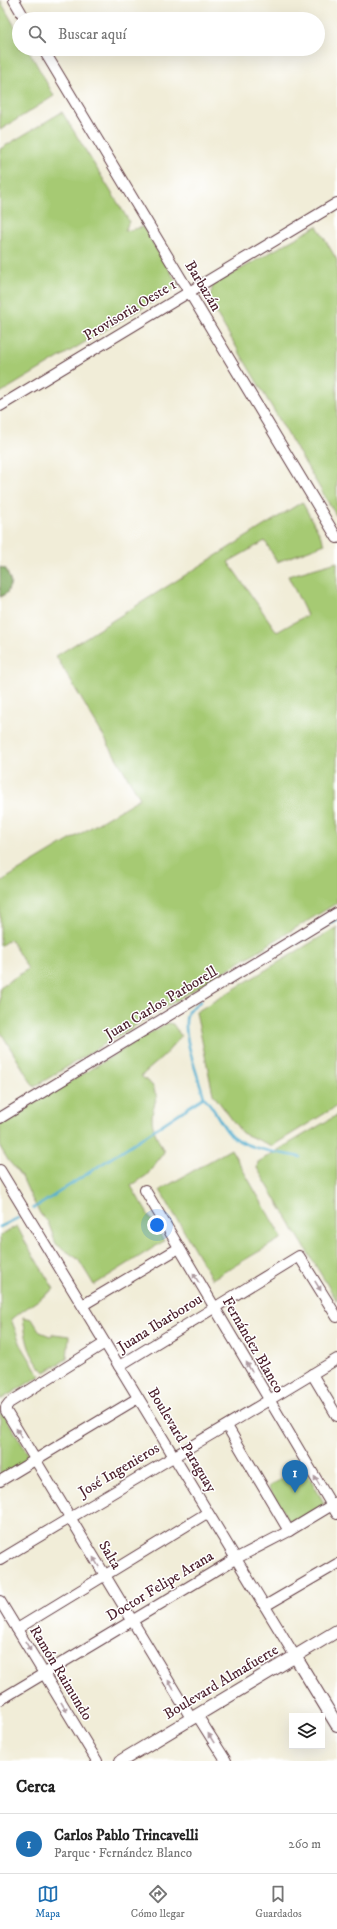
<!DOCTYPE html>
<html lang="es">
<meta charset="utf-8">
<style>
:root{--surface:#fff;--page:#f6f6f6;--text:#222;--muted:#767676;--line:#e0e0e0;--accent:#1f6fb2}
body{margin:0;font-family:"IM FELL DW Pica",serif;background:var(--page);color:var(--text)}
.controls{position:absolute;right:12px;bottom:12px;display:grid;overflow:hidden;border-radius:0px;box-shadow:0 4px 16px #0002}
.controls button{width:36px;height:36px;display:grid;place-items:center;padding:0;border:0;border-bottom:1px solid var(--line);background:var(--surface);color:var(--text);font:20px sans-serif}
.you{position:absolute;left:157px;top:1225px;width:14px;height:14px;margin:-10px;border:3px solid #fff;border-radius:50%;background:#1a73e8;box-shadow:0 0 0 6px #1a73e833}
.badge{display:grid;place-items:center;width:26px;height:26px;border-radius:50%;background:var(--accent);color:#fff;font-size:13px;font-weight:700}
.pin{position:absolute;translate:-50% -33px;filter:drop-shadow(0 1px 2px #0008)}
.pin::after{content:'';position:absolute;top:21px;width:14px;height:12px;background:inherit;clip-path:polygon(0 0,100% 0,50% 100%)}
.list{margin:0;padding:0;list-style:none}
h2{display:flex;justify-content:space-between;align-items:center;height:52px;margin:0;padding:0 16px;font-size:17px}
h2 small{font-size:13px;font-weight:400;color:var(--muted)}
.list li{display:grid;grid-template-columns:26px 1fr auto;gap:12px;align-items:center;box-sizing:border-box;height:60px;padding:0 16px;border-top:1px solid var(--line)}
.list b{display:block;font-size:15px;white-space:nowrap}
.list p{margin:0;font-size:13px;white-space:nowrap;color:var(--muted)}
.list em{font-size:13px;font-style:normal;color:var(--muted)}
.icon{flex:none;width:22px;height:22px;fill:none;stroke:currentColor;stroke-width:2;stroke-linecap:round;stroke-linejoin:round}
.map{position:relative;flex:none;width:337px;height:1761px;overflow:hidden}
.search{position:absolute;background:var(--surface);box-shadow:0 4px 16px #0002;left:12px;right:12px;top:12px;height:44px;display:flex;align-items:center;gap:10px;box-sizing:border-box;padding:0 14px;border-radius:22px;color:var(--muted);font-size:15px}
.sheet{height:112px;background:var(--surface)}
nav{display:flex;justify-content:space-around;align-items:center;box-sizing:border-box;height:56px;border-top:1px solid var(--line);background:var(--surface);font-size:11px;color:var(--muted)}
nav a{display:grid;justify-items:center;gap:2px}
nav .on{color:var(--accent)}
.map>svg:first-child{display:block}
.green{fill:#a6ca73;stroke:#78744f}
.forest{fill:#84ae65;stroke:#676648}
.lines{fill:none;stroke-linecap:round;stroke-linejoin:round}
.stream{stroke:#54b0d2;stroke-width:2.5}
.minor-casing{stroke:#633e45;stroke-width:12}
.major-casing{stroke:#633e45;stroke-width:14}
.minor{stroke:#fff;stroke-width:10}
.major{stroke:#fff;stroke-width:12}
.oneway{fill:#ae9aa0}
.labels{text-anchor:middle;dominant-baseline:central;stroke-width:3;stroke-linejoin:round;paint-order:stroke}
.street-label{font-size:15px;fill:#4a1f2b;stroke:#fff}
</style>
<div class="map">
<svg width="337" height="1761" viewBox="0 0 337 1761">
<rect width="100%" height="100%" fill="#fff"/>
<filter id="ink" filterUnits="userSpaceOnUse"><feTurbulence type="fractalNoise" baseFrequency=".025" numOctaves="2"/><feDisplacementMap in="SourceGraphic" scale="8" xChannelSelector="R" yChannelSelector="G"/><feConvolveMatrix kernelMatrix="1 2 1 2 8 2 1 2 1" color-interpolation-filters="sRGB"/></filter>
<filter id="wash" filterUnits="userSpaceOnUse"><feTurbulence type="fractalNoise" baseFrequency=".012" numOctaves="4" result="noise"/><feDisplacementMap in="SourceGraphic" scale="16" xChannelSelector="R" yChannelSelector="G"/><feGaussianBlur stdDeviation="0.9" result="paint"/><feColorMatrix in="noise" values="0 0 0 0 0 0 0 0 0 0 0 0 0 0 0 0 0 1.4 0 .05"/><feComposite in="paint" operator="in"/></filter>
<g filter="url(#wash)">
<rect width="100%" height="100%" fill="#f1edd8"/>
<g class="green">
<path d="M 0,0 L 19,34 L 19,49 L 28,49 L 54,96 L 0,130 Z"/>
<path d="M 62,112 L 129,221 L 125,231 L 143,227 L 179,286 L 0,393 L 0,149 Z"/>
<path d="M 317,226 L 337,260 L 337,517 L 209,301 L 213,285 Z"/>
<path d="M 302,502 L 325,544 L 277,562 L 265,541 L 228,562 L 277,632 L 307,615 L 288,576 L 337,562 L 337,903 L 34,1087 L 0,1031 L 0,987 L 28,969 L 10,939 L 0,946 L 0,882 L 140,798 L 56,656 Z"/>
<path d="M 337,927 L 337,1106 L 272,1146 L 242,1133 L 213,1094 L 196,1012 Z"/>
<path d="M 167,1023 L 173,1024 L 181,1036 L 164,1056 L 141,1076 L 152,1085 L 157,1097 C 147,1122 154,1130 164,1152 L 147,1175 L 131,1186 L 164,1241 L 94,1285 L 78,1259 L 56,1244 L 48,1222 L 41,1215 L 32,1199 L 22,1177 L 8,1160 L 0,1147 L 0,1124 Z"/>
<path d="M 337,1115 L 337,1301 L 257,1168 L 258,1162 Z"/>
<path d="M 231,1149 L 282,1238 L 212,1279 L 160,1190 Z"/>
<path d="M 17,1226 L 28,1247 L 54,1289 L 11,1319 L 21,1345 L 40,1376 L 0,1400 L 0,1235 Z"/>
<path d="M 23,1317 L 32,1319 L 40,1332 L 50,1336 L 54,1334 L 69,1336 L 67,1359 L 45,1372 C 28,1356 26,1339 23,1317 Z"/>
<path d="M 0,1413 L 3,1413 L 30,1457 L 0,1480 Z"/>
<path d="M 303,1466 L 324,1503 L 322,1506 L 293,1523 L 289,1521 L 268,1487 Z"/>
</g>
<path class="forest" d="M 0,567 L 6,569 L 11,583 L 7,593 L 0,597 Z"/>
<g class="lines">
<g class="stream">
<path d="M 296,944 L 337,919"/>
<path d="M 201,1001 C 198,1004 192,1007 189,1010 C 178,1027 199,1078 204,1097"/>
<path d="M 33,1208 L 41,1204 L 204,1097 C 214,1108 219,1120 227,1131 C 239,1148 280,1153 300,1157"/>
<path d="M 0,1227 L 18,1218"/>
</g>
</g>
</g>
<g filter="url(#ink)">
<g class="lines">
<g class="minor-casing">
<g id="minor">
<path d="M 14,0 L 25,19"/>
<path d="M 43,49 L 337,538"/>
<path d="M 0,406 L 337,203"/>
<path d="M 0,1118 L 337,913"/>
<path d="M 0,1170 L 295,1656"/>
<path d="M 145,1190 L 337,1514"/>
<path d="M 83,1305 L 179,1248"/>
<path d="M 105,1343 L 9,1403 L 6,1407 L 6,1411 L 191,1718"/>
<path d="M 119,1366 L 299,1256 L 337,1317"/>
<path d="M 312,1374 L 337,1416"/>
<path d="M 227,1426 L 289,1531"/>
<path d="M 0,1481 L 138,1398"/>
<path d="M 0,1560 C 112,1492 226,1427 337,1359"/>
<path d="M 0,1601 L 97,1761"/>
<path d="M 265,1606 L 337,1564"/>
<path d="M 17,1629 L 207,1513"/>
<path d="M 0,1700 L 235,1559 L 289,1531 L 337,1502"/>
<path d="M 197,1715 L 226,1761"/>
</g>
</g>
<g class="major-casing">
<g id="major">
<path d="M 295,1656 L 337,1725"/>
<path d="M 121,1761 L 337,1631"/>
</g>
</g>
<use href="#minor" class="minor"/>
<use href="#major" class="major"/>
</g>
<defs><path id="oneway-solid" d="M-6-.8H1V-3.2L6.5 0L1 3.2V.8H-6Z"/></defs>
<g class="oneway">
<use href="#oneway-solid" transform="translate(196 1278) rotate(-121)"/>
<use href="#oneway-solid" transform="translate(318 1286) rotate(58)"/>
<use href="#oneway-solid" transform="translate(249 1367) rotate(-120)"/>
<use href="#oneway-solid" transform="translate(19 1433) rotate(-121)"/>
<use href="#oneway-solid" transform="translate(317 1481) rotate(-121)"/>
<use href="#oneway-solid" transform="translate(96 1562) rotate(-121)"/>
<use href="#oneway-solid" transform="translate(28 1646) rotate(59)"/>
<use href="#oneway-solid" transform="translate(171 1685) rotate(-121)"/>
<use href="#oneway-solid" transform="translate(64 1707) rotate(59)"/>
<use href="#oneway-solid" transform="translate(211 1738) rotate(-122)"/>
</g>
</g>
<g class="labels">
<g class="street-label">
<text transform="translate(203 286) rotate(59)">Barbazán</text>
<text transform="translate(130 310) rotate(-31)">Provisoria Oeste 1</text>
<text transform="translate(161 1003) rotate(-31)">Juan Carlos Parborell</text>
<text transform="translate(160 1323) rotate(-32)">Juana Ibarborou</text>
<text transform="translate(253 1345) rotate(60)">Fernández Blanco</text>
<text transform="translate(182 1440) rotate(59)">Boulevard Paraguay</text>
<text transform="translate(119 1470) rotate(-31)">José Ingenieros</text>
<text transform="translate(110 1555) rotate(59)">Salta</text>
<text transform="translate(160 1586) rotate(-31)">Doctor Felipe Arana</text>
<text transform="translate(61 1673) rotate(59)">Ramón Raimundo</text>
<text transform="translate(221 1682) rotate(-31)">Boulevard Almafuerte</text>
</g>
</g>
</svg>
<div class="controls">
<button><svg class="icon" aria-label="layers" viewBox="0 0 24 24"><path d="M12 4l9 5-9 5-9-5zM3 14l9 5 9-5"/></svg></button>
</div>
<div class="you"></div>
<div class="pin badge" style="left:295px;top:1493px">1</div>
<div class="search"><svg class="icon" aria-label="search" viewBox="0 0 24 24"><circle cx="10" cy="10" r="6"/><path d="M15 15l6 6"/></svg>Buscar aquí</div>
</div>
<section class="sheet">
<h2>Cerca<small></small></h2>
<ul class="list">
<li><span class="badge">1</span><div><b>Carlos Pablo Trincavelli</b><p>Parque · Fernández Blanco</p></div><em>260 m</em></li>
</ul>
</section>
<nav>
<a class="on"><svg class="icon" aria-label="map" viewBox="0 0 24 24"><path d="M3 6l6-2 6 2 6-2v14l-6 2-6-2-6 2zM9 4v14M15 6v14"/></svg>Mapa</a>
<a><svg class="icon" aria-label="directions" viewBox="0 0 24 24"><path d="M12 3l9 9-9 9-9-9zM9 14v-3h6M13 9l2 2-2 2"/></svg>Cómo llegar</a>
<a><svg class="icon" aria-label="saved" viewBox="0 0 24 24"><path d="M7 4h10v16l-5-4-5 4z"/></svg>Guardados</a>
</nav>
